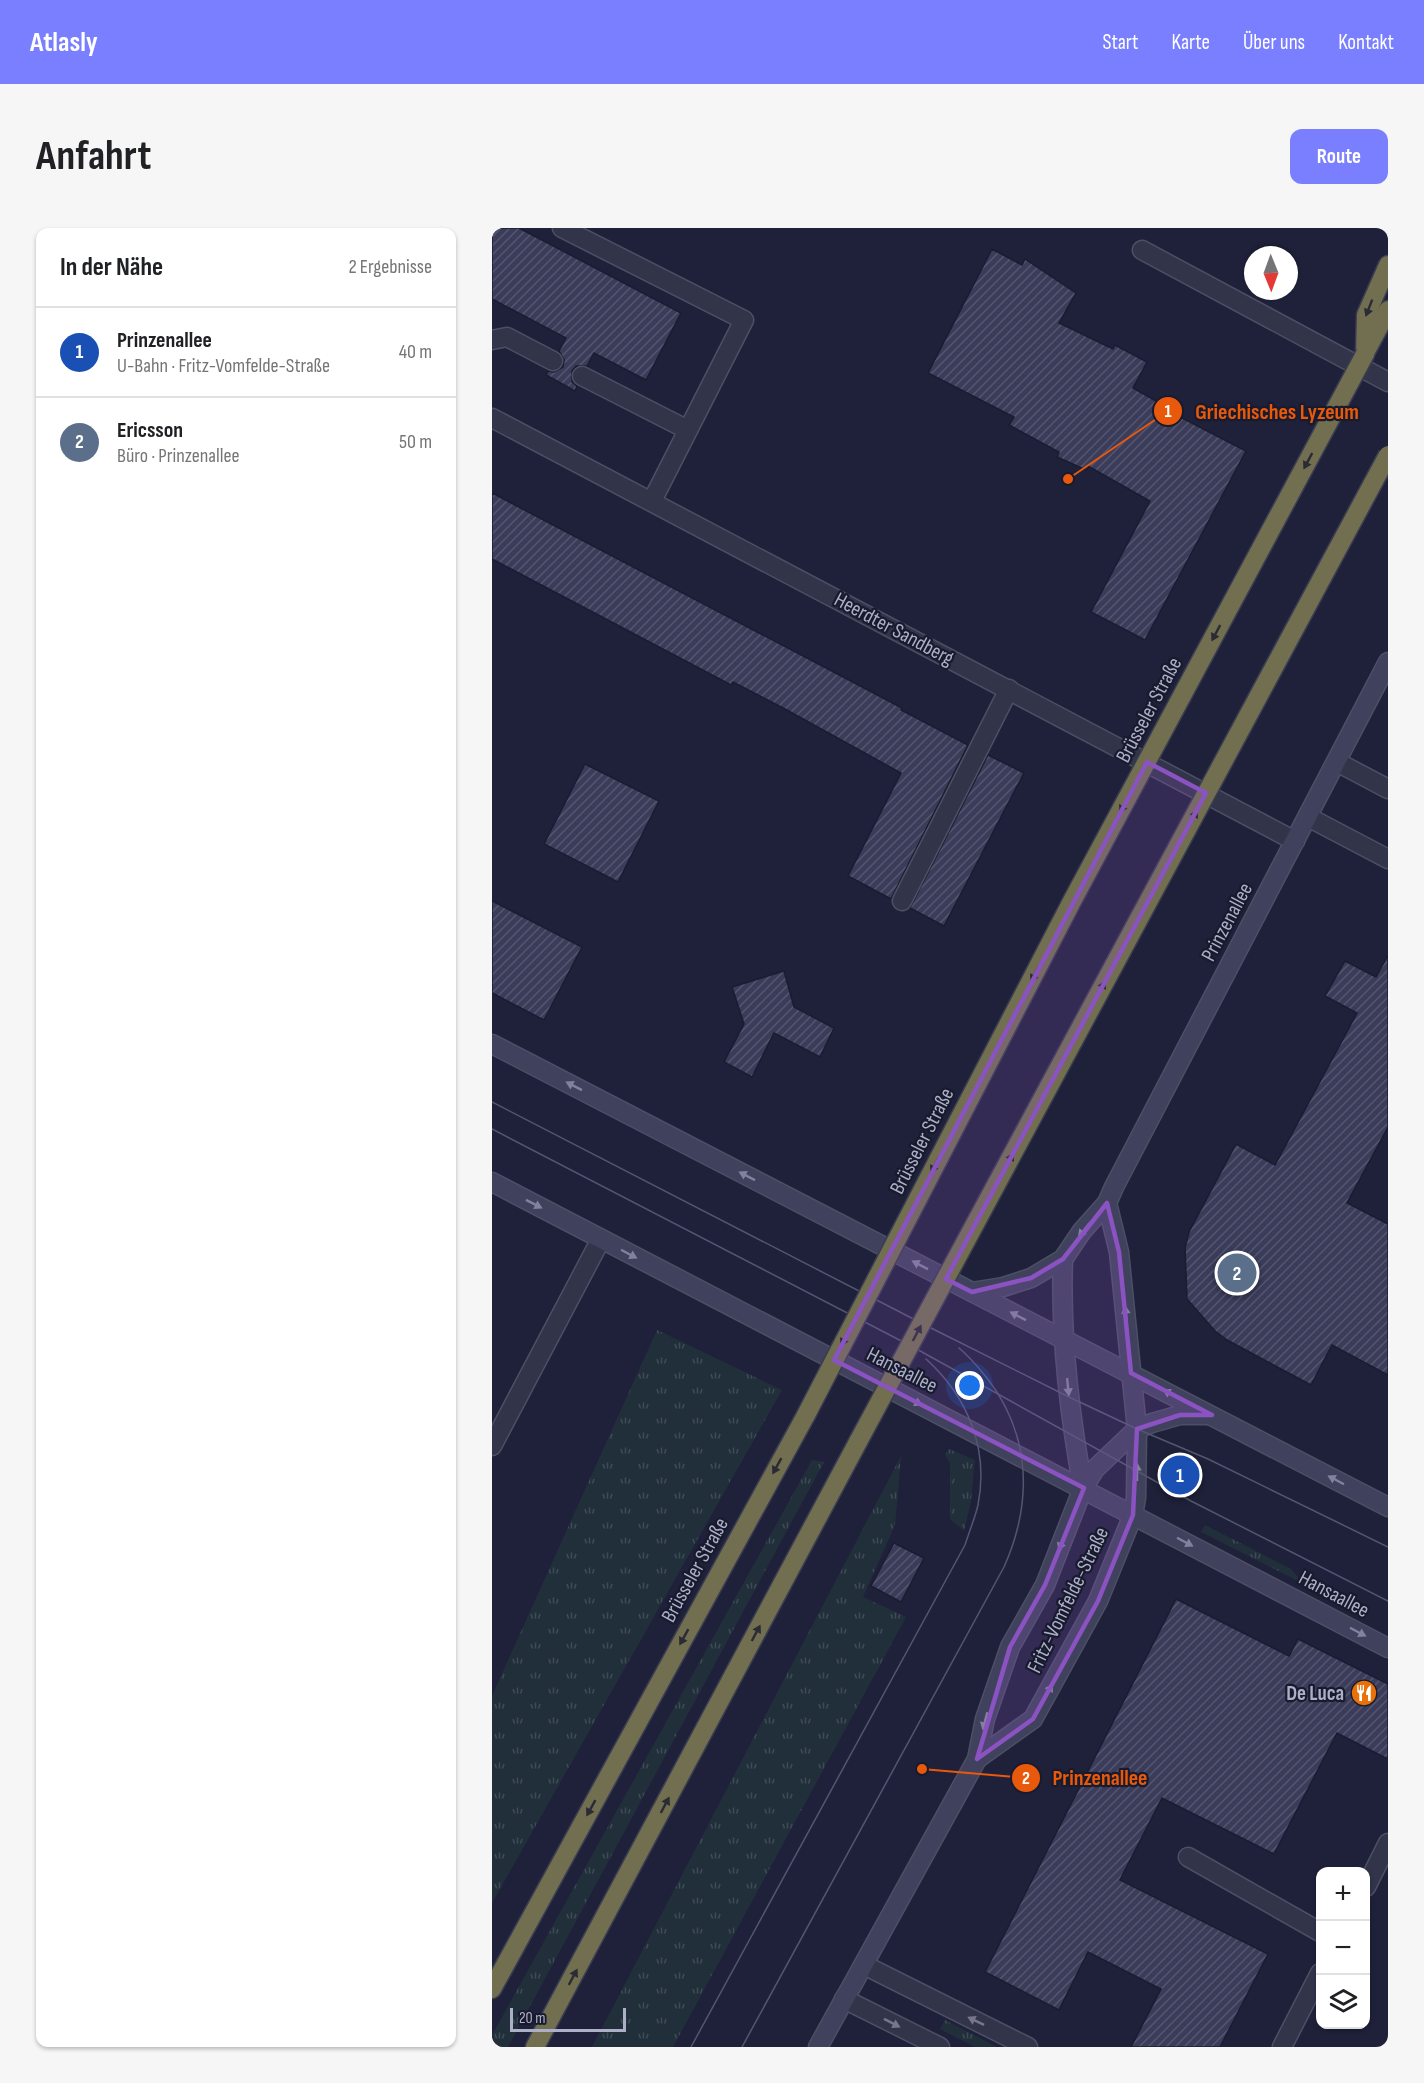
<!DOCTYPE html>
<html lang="de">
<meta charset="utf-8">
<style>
:root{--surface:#fff;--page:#f6f6f6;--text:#202124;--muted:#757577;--line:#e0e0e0;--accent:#797fff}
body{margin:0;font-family:"Sofia Sans Condensed",sans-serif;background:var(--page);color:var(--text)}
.controls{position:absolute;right:18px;bottom:18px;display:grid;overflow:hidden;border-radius:12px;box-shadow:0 2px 4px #0004}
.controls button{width:54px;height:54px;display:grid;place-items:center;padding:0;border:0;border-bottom:2px solid var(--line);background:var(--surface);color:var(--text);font:30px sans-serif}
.compass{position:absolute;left:752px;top:18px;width:54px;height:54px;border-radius:50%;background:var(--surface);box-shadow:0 2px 4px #0004;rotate:179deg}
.scale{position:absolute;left:18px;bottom:15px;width:116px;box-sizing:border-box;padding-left:6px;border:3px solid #adaec7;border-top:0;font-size:16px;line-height:21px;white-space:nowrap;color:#adaec7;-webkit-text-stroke:4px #181a2e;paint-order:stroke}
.you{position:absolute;left:478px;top:1158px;width:21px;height:21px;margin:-15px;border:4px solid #fff;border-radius:50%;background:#1a73e8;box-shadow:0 0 0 9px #1a73e833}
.badge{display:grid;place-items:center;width:39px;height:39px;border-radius:50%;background:var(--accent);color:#fff;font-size:20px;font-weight:700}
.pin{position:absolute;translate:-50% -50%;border:3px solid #fff;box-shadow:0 2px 6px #0006}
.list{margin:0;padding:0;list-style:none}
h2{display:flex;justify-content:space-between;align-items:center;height:78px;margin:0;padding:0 24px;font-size:26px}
h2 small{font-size:20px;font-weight:400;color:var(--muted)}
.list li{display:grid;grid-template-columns:39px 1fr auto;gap:18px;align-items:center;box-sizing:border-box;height:90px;padding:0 24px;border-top:2px solid var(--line)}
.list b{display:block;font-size:22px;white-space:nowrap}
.list p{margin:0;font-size:20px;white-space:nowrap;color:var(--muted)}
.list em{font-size:20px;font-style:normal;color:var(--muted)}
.icon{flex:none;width:33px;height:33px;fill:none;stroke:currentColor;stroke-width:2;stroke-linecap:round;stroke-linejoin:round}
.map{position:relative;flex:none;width:896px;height:1819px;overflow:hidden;border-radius:12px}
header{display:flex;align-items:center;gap:36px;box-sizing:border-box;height:84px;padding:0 30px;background:var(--accent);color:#fff}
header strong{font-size:28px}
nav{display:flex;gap:33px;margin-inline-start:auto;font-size:21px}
.intro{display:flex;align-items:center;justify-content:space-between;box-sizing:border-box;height:144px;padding:0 36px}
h1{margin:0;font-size:42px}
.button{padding:15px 27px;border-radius:12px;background:var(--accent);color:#fff;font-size:21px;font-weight:700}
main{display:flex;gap:36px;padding:0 36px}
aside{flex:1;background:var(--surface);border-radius:12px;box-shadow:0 2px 4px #0004}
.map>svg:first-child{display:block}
.grass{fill:url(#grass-tufts)}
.building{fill:url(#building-hatch);stroke:#1a1c30;stroke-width:1.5}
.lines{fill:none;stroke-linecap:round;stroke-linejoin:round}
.lane-casing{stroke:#4d4f65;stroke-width:21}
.street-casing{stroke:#4d4f65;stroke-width:21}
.secondary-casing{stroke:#4d4f65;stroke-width:21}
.highway-casing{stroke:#3a3c51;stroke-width:21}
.lane{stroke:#32344a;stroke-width:18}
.street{stroke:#32344a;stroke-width:18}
.secondary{stroke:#40415d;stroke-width:18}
.highway{stroke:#716f4f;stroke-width:18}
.tram{stroke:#545671;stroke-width:1.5}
.highway-bridge-casing{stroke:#3a3c51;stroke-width:21;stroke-linecap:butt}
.highway-bridge{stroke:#716f4f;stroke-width:18}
.oneway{fill:#2a2b35}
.oneway2{fill:#81829d}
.oneway3{fill:#76778f}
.marked{fill:#8a53c1;fill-opacity:0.2;stroke:#8a53c1;stroke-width:4.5;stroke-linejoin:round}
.labels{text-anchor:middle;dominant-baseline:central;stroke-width:4.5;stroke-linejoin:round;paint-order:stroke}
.street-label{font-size:21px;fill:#adaec7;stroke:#181a2e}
.poi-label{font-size:21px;font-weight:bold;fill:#adaec7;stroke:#181a2e;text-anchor:end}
.leader{fill:none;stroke:#e8590c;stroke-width:2}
.callout-dot{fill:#e8590c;stroke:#181a2e;stroke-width:2}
.mark-label{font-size:18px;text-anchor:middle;font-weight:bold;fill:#fff}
.callout-label{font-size:22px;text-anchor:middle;font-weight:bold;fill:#e8590c;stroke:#181a2e;stroke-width:4.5;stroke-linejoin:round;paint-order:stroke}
</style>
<header>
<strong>Atlasly</strong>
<nav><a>Start</a><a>Karte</a><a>Über uns</a><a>Kontakt</a></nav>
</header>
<div class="intro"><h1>Anfahrt</h1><a class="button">Route</a></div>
<main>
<aside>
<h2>In der Nähe<small>2 Ergebnisse</small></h2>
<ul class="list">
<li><span class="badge" style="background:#1a4fb4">1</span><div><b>Prinzenallee</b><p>U-Bahn · Fritz-Vomfelde-Straße</p></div><em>40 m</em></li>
<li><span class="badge" style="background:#5c6f8a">2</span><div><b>Ericsson</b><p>Büro · Prinzenallee</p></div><em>50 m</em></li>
</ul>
</aside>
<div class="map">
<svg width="896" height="1819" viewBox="0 0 896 1819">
<defs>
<pattern id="grass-tufts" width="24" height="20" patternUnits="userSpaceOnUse" patternTransform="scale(1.5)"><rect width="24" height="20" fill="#212f3b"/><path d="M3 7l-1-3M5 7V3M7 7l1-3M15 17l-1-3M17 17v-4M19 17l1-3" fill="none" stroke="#3f4b56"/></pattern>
<pattern id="building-hatch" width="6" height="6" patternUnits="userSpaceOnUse" patternTransform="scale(1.5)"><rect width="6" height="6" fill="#3a3c5a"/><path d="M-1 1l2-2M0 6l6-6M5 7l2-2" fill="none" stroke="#545670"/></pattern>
</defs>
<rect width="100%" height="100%" fill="#1f213a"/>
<g class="grass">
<path d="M 165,1102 L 290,1162 L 0,1675 L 0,1468 Z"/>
<path d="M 457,1221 L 483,1232 L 479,1273 L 472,1303 L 458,1291 L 458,1235 L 453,1227 Z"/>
<path d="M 409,1228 L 403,1297 L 371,1369 L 414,1389 L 181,1819 L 100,1819 Z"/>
<path d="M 320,1232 L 332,1234 L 16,1819 L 0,1819 L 0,1807 Z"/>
<path d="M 713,1297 L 799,1341 L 812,1356 L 709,1304 Z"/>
<path d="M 453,1792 L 505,1819 L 483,1819 L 448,1801 Z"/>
</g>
<g class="building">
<path d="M 0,0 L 27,0 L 189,85 L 154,152 L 102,125 L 95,138 L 84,138 L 80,143 L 80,154 L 85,158 L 83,163 L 54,147 L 56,143 L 62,144 L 71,139 L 72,132 L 67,123 L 74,110 L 0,71 Z"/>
<path d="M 500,21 L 530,37 L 533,31 L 584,65 L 567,95 L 621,121 L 623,117 L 655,134 L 641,160 L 687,186 L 686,188 L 754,223 L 653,412 L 599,384 L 658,273 L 596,238 L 594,242 L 565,229 L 567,224 L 517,197 L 522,189 L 436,145 Z"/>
<path d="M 0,265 L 374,461 L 410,480 L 409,482 L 476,517 L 399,671 L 356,648 L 409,545 L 293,481 L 241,454 L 239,457 L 0,331 Z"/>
<path d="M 496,527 L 532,545 L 452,698 L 418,680 Z"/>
<path d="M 93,536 L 167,573 L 126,654 L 52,616 Z"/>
<path d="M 0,673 L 90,719 L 52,792 L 0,765 Z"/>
<path d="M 896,727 L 896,899 L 855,975 L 896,996 L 896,1147 L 840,1117 L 819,1157 L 735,1112 L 723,1103 L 695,1071 L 693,1020 L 697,1004 L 744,916 L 783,937 L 865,785 L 833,768 L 853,733 L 884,749 Z"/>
<path d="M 292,743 L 302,779 L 342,800 L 328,829 L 282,805 L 260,849 L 232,834 L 252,796 L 240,759 Z"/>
<path d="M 402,1315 L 432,1330 L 409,1374 L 379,1358 Z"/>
<path d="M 684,1371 L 797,1428 L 806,1411 L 896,1456 L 896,1531 L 845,1505 L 782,1626 L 670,1570 L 628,1652 L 776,1726 L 728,1819 L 639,1819 L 669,1761 L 596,1724 L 567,1782 L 493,1744 Z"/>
</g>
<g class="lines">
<g class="lane-casing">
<g id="lane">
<path d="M 70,0 L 252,92 L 160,273"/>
<path d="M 650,22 L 896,154"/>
<path d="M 0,112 L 15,109 L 61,133"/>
<path d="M 90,148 L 196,202"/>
<path d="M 845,534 L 896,561"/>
<path d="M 816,589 L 896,631"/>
<path d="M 410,673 L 517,461"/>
<path d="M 0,1218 L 109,1011"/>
<path d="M 696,1629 L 828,1704"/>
<path d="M 874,1659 L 896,1615"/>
<path d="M 372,1737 L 536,1819"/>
<path d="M 352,1771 L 448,1819"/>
<path d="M 790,1819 L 828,1745"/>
</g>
</g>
<g class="street-casing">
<path id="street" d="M 0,190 L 803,613"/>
</g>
<g class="secondary-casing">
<g id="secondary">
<path d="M 0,816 L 896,1279"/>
<path d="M 0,954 L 896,1420"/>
<path d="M 571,1031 C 568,1108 577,1184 591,1260"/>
<path d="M 480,1064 L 511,1059 L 539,1050 L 571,1031 L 590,1003 L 615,975 L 622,959 L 896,434"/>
<path d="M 485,1531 L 541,1491 L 606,1373 L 641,1287 L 644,1270 L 645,1201 L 627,1024 L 615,975"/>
<path d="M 326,1819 L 485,1531 L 493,1491 L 518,1419 L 553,1357 L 591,1260 L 603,1241 L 645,1201 L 660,1195 L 688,1187 L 716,1187"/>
</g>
</g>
<g class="highway-casing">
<g id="highway">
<path d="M 874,123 L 896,82"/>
<path d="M 873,126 L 874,87 L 896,37"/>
<path d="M 0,1761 L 314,1187"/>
<path d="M 43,1819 L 367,1212"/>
</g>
</g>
<use href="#lane" class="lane"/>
<use href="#street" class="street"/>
<use href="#secondary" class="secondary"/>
<use href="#highway" class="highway"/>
<g class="tram">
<path d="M 0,874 L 437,1099 L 577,1169 L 645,1201 L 716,1231 L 896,1319"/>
<path d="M 0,901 L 421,1119 L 699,1273 L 896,1373"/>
<path d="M 199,1819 L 473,1317 C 477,1304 483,1290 486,1277 C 497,1221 476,1169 434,1131"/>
<path d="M 250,1819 L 512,1339 C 541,1274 539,1207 495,1150 C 486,1139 478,1129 467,1120"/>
</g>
<g class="highway-bridge-casing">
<g id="highway-bridge">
<path d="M 314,1187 L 579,675 L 873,126"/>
<path d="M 367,1212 L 896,227"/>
</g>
</g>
<use href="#highway-bridge" class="highway-bridge"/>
</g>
<defs><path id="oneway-solid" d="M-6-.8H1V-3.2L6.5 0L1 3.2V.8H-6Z" transform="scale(1.5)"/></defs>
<g class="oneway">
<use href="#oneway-solid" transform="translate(877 80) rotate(111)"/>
<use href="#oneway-solid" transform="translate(816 233) rotate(118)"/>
<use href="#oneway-solid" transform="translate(724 405) rotate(118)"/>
<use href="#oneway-solid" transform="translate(632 577) rotate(118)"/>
<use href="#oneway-solid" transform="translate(701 590) rotate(-62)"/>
<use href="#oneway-solid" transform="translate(543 746) rotate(117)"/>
<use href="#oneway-solid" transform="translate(609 761) rotate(-62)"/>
<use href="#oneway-solid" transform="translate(517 933) rotate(-62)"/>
<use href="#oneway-solid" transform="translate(443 937) rotate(117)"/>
<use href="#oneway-solid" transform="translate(425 1105) rotate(-62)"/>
<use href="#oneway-solid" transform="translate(353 1110) rotate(117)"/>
<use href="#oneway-solid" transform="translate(285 1238) rotate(119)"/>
<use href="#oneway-solid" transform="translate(264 1405) rotate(-62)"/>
<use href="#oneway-solid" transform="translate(192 1409) rotate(119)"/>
<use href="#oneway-solid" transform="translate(173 1577) rotate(-62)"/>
<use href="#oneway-solid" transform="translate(99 1580) rotate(119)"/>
<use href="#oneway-solid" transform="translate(81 1749) rotate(-62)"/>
</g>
<g class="oneway2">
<use href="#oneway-solid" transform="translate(82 858) rotate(-153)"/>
<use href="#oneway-solid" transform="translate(255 948) rotate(-153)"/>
<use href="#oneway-solid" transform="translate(42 976) rotate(27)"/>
<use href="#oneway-solid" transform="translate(592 1002) rotate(129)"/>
<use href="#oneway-solid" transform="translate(137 1026) rotate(28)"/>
<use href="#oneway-solid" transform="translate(428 1037) rotate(-153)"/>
<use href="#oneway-solid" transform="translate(634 1087) rotate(-95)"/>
<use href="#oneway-solid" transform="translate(526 1088) rotate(-153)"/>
<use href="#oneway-solid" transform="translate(576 1159) rotate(84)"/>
<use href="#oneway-solid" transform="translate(679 1166) rotate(-153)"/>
<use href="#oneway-solid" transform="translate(422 1173) rotate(28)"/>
<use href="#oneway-solid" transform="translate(645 1244) rotate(-90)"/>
<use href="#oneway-solid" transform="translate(844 1252) rotate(-152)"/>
<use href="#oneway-solid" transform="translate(570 1314) rotate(112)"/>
<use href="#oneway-solid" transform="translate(693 1314) rotate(28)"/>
<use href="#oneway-solid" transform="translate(866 1404) rotate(28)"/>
<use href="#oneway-solid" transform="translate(556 1464) rotate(-61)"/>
<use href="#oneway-solid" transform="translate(493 1493) rotate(105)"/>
</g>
<g class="oneway3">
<use href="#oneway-solid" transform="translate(484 1793) rotate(-154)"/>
<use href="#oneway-solid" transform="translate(400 1795) rotate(27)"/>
</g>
<path class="marked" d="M 655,534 L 714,565 L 454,1051 L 480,1064 L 539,1050 L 571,1031 L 615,975 L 627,1024 L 639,1145 L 720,1187 L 688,1187 L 645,1201 L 641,1287 L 606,1373 L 541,1491 L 485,1531 L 518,1419 L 553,1357 L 592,1260 L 342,1132 Z"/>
<defs>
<g id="restaurant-disc" transform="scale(1.35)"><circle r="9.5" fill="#e8710a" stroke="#181a2e"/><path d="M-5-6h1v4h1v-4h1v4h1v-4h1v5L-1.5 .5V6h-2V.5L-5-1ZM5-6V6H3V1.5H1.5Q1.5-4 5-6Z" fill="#fff"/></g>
</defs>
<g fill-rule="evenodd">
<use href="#restaurant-disc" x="872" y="1465"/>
</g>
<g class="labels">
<g class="street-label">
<text transform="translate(402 401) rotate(28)">Heerdter Sandberg</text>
<text transform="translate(657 482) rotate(-62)">Brüsseler Straße</text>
<text transform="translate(735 694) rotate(-62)">Prinzenallee</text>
<text transform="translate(430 913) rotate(-63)">Brüsseler Straße</text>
<text transform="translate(410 1142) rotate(27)">Hansaallee</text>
<text transform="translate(203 1342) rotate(-61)">Brüsseler Straße</text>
<text transform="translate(842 1366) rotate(28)">Hansaallee</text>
<text transform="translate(576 1372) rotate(-64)">Fritz-Vomfelde-Straße</text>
</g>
<g class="poi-label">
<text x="852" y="1465">De Luca</text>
</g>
</g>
<path class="leader" d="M576 251L676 183M430 1541L534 1550"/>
<g class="callout-dot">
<circle cx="576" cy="251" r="6"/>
<circle cx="430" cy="1541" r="6"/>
<circle cx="676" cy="183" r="15"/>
<circle cx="534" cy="1550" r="15"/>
</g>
<g class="mark-label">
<text x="676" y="189">1</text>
<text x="534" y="1556">2</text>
</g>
<g class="callout-label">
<text x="785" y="191">Griechisches Lyzeum</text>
<text x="608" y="1557">Prinzenallee</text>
</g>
</svg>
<div class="controls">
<button>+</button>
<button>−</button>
<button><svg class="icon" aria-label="layers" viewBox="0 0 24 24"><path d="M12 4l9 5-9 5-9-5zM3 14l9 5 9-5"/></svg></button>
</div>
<svg class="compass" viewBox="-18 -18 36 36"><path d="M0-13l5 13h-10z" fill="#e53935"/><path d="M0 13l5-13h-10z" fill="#757577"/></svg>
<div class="scale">20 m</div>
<div class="you"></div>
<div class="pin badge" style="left:688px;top:1247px;background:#1a4fb4">1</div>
<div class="pin badge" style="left:745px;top:1045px;background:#5c6f8a">2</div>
</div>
</main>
